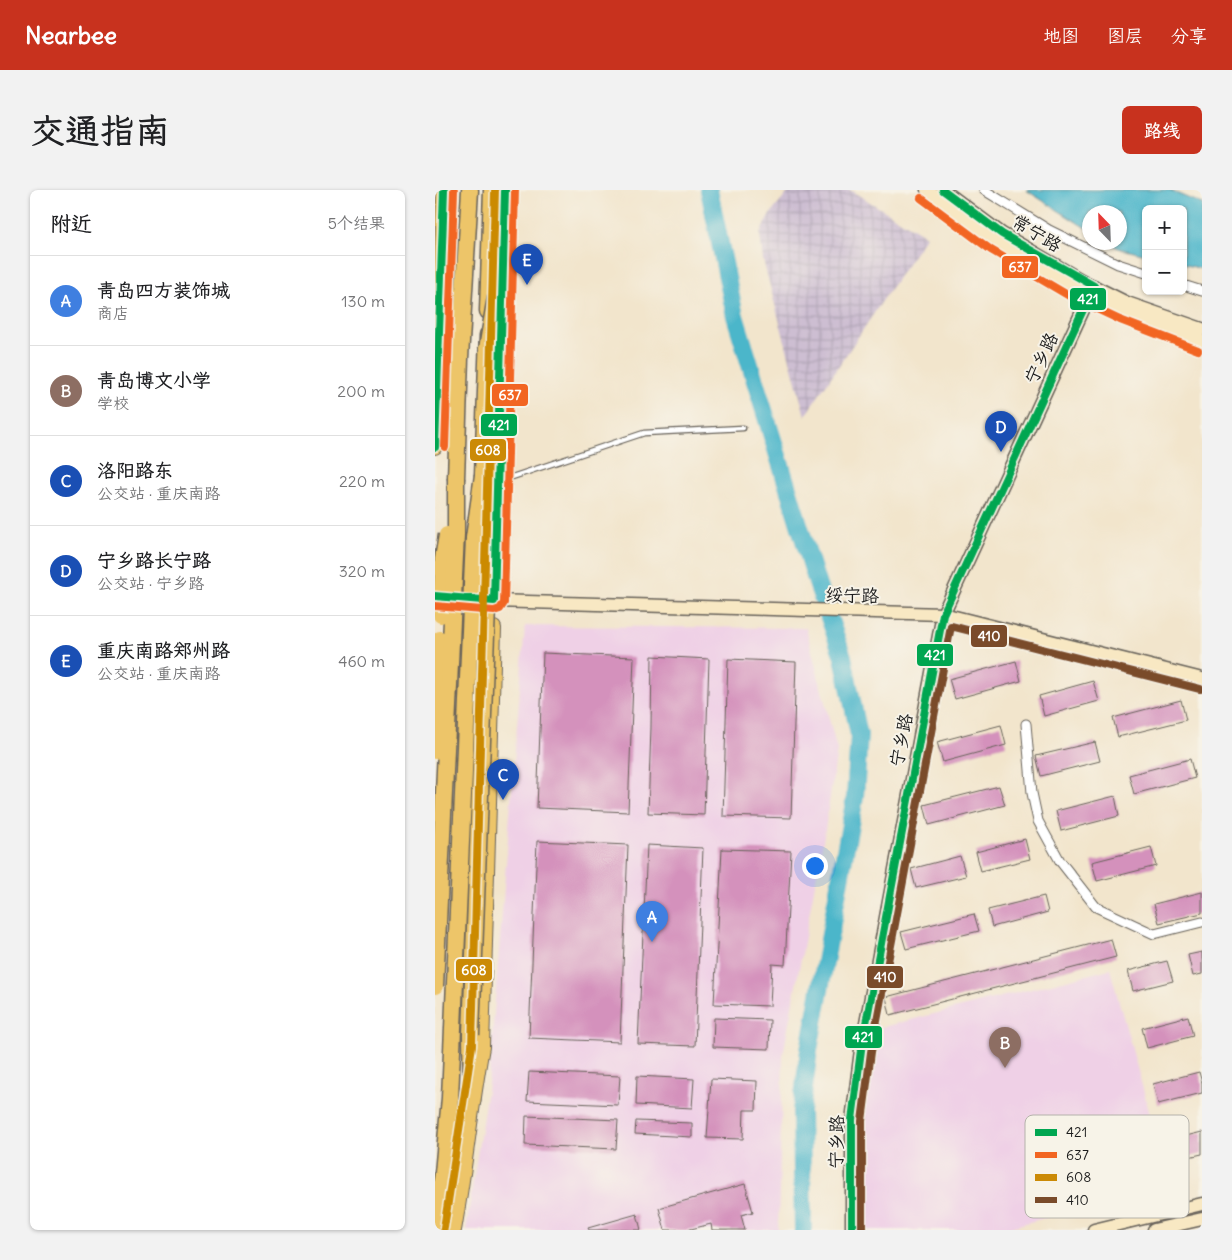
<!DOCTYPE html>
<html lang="zh">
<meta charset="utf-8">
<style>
:root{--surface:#fff;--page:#f2f2f2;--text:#202124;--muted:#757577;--line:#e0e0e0;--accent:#c8321e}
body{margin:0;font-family:Delius,"LXGW WenKai TC",sans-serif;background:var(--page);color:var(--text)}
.controls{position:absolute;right:15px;top:15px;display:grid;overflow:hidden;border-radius:8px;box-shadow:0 1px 4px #0004}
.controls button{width:45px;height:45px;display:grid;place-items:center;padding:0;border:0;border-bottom:1px solid var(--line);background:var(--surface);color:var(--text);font:25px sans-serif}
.compass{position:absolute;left:647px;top:15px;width:45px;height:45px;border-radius:50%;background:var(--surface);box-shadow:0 1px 4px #0004;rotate:337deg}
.you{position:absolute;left:379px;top:675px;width:18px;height:18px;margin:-12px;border:4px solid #fff;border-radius:50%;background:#1a73e8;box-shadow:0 0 0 8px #1a73e833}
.badge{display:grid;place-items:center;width:32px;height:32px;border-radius:50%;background:var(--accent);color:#fff;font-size:16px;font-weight:700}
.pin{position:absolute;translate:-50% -41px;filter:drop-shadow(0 1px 2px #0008)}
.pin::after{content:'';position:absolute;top:26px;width:18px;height:15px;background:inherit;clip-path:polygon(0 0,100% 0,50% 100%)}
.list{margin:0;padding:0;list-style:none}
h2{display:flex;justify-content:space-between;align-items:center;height:65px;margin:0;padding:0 20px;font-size:21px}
h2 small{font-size:16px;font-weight:400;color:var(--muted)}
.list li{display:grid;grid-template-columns:32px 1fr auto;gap:15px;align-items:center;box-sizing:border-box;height:90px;padding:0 20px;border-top:1px solid var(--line)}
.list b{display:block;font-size:19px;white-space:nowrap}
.list p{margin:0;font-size:16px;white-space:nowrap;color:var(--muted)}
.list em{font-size:16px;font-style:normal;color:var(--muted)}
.map{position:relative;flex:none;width:767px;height:1040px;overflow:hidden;border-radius:8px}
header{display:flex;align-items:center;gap:30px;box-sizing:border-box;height:70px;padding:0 25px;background:var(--accent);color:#fff}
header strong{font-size:24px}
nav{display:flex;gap:28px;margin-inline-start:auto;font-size:18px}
.intro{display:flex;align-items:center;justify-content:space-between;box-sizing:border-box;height:120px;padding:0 30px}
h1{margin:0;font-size:35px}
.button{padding:12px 22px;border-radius:8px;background:var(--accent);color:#fff;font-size:18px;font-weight:700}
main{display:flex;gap:30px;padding:0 30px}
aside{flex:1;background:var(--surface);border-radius:8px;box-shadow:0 1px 4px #0004}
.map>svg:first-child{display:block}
.built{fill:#efd0e6}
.industrial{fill:url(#industrial-grid)}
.water{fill:#4cb6ca;stroke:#346973}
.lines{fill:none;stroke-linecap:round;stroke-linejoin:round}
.river{stroke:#4cb6ca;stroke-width:18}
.building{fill:#d491bc}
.lane-casing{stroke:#67625a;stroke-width:7}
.street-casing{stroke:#67625a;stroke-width:11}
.secondary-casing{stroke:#67625a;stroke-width:15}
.primary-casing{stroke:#67625a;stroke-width:16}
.highway-casing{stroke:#67625a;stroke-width:19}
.lane{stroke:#fff;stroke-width:4.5}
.street{stroke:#fff;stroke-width:9}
.secondary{stroke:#f8e8c3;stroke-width:12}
.primary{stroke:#edc569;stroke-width:14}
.highway{stroke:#edc569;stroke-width:16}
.highway-bridge-casing{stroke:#67625a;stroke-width:19;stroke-linecap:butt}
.highway-bridge{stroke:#edc569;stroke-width:16}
.bus-1-casing{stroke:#f7f3e8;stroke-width:11}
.bus-2-casing{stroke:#f7f3e8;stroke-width:11}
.bus-3-casing{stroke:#f7f3e8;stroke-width:11}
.bus-4-casing{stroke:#f7f3e8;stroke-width:11}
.bus-1{stroke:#00a651;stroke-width:8}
.bus-2{stroke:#f26522;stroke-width:8}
.bus-3{stroke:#cb8a06;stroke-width:8}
.bus-4{stroke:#7a4b2a;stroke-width:8}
.labels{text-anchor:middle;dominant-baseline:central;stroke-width:4;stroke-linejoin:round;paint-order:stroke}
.street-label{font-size:18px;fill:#1c1c1c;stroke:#f7f3e8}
.key{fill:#f7f3e8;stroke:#b5b2ab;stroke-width:1}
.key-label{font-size:14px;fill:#1c1c1c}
.line-badge{stroke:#f7f3e8;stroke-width:2}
.badge-label{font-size:14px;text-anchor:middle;font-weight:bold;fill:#fff}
</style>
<header>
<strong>Nearbee</strong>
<nav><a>地图</a><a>图层</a><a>分享</a></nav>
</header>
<div class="intro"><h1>交通指南</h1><a class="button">路线</a></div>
<main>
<aside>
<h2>附近<small>5个结果</small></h2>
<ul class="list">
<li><span class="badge" style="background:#3f7fe0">A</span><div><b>青岛四方装饰城</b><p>商店</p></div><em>130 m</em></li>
<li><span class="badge" style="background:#8d6e63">B</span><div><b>青岛博文小学</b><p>学校</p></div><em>200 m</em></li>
<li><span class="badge" style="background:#1a4fb4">C</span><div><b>洛阳路东</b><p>公交站 · 重庆南路</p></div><em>220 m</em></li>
<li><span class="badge" style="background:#1a4fb4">D</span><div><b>宁乡路长宁路</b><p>公交站 · 宁乡路</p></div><em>320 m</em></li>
<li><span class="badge" style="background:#1a4fb4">E</span><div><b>重庆南路郑州路</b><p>公交站 · 重庆南路</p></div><em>460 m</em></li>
</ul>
</aside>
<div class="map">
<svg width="767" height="1040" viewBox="0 0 767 1040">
<defs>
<pattern id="industrial-grid" width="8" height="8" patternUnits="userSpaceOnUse" patternTransform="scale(1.25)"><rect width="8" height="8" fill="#cdbed2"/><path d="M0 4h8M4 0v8" fill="none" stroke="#afa3b4"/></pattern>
</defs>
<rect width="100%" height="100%" fill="#f7f3e8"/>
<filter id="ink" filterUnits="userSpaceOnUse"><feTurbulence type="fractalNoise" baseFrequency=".02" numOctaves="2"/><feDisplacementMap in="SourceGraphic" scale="10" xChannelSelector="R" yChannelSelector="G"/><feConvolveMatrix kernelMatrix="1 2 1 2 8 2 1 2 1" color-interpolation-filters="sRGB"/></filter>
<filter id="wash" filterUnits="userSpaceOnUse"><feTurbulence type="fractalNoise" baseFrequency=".0096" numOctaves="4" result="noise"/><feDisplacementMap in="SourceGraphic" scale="20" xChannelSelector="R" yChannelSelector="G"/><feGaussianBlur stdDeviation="1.12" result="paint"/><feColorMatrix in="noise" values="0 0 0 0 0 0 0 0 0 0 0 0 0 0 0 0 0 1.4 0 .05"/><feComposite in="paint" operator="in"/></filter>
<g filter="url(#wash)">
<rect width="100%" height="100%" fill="#f2e5cc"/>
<g class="built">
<path d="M 90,436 L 371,438 L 402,560 L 390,640 L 348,865 L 343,1040 L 31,1040 L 54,886 Z"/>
<path d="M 675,779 L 734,994 L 565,1040 L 431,1040 L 429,918 L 444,838 Z"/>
</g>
<path class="industrial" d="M 355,0 L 415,0 L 491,46 L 370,226 L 328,70 L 325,44 L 333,27 Z"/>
<path class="water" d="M 591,0 L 734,0 L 767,14 L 767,79 L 748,74 L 748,19 L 711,19 L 711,65 L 683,58 L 674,53 L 684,52 L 684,22 L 654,22 L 654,40 Z"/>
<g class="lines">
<path class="river" d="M 274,0 L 300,126 L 383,396 L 408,467 L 424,545 L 420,607 L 374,860 L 366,921 L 368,1040"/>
</g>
<g id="blocks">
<g class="building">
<path d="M 108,463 L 199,467 L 193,622 L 102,618 Z"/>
<path d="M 217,466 L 274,469 L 269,625 L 213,623 L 216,538 Z"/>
<path d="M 293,469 L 361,472 L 356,628 L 288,626 Z"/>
<path d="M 581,471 L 586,491 L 520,509 L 514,489 Z"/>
<path d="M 658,491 L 664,511 L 609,526 L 604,506 Z"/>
<path d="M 746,510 L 751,530 L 683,547 L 678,528 Z"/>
<path d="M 566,535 L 571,555 L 508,572 L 502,552 Z"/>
<path d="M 660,552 L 665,571 L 606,586 L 601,566 Z"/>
<path d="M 755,569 L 760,588 L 699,604 L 694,585 Z"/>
<path d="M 564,596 L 570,615 L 494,635 L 489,615 Z"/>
<path d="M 680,606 L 684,626 L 626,641 L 621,621 Z"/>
<path d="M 590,649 L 595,669 L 546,681 L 541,662 Z"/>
<path d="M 102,651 L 193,655 L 185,852 L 94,848 Z"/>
<path d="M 212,655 L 268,658 L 260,856 L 203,854 Z"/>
<path d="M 716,657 L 721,676 L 662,691 L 657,672 Z"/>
<path d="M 287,659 L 356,661 L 350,775 L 337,774 L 335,816 L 279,814 Z"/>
<path d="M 525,666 L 531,686 L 481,698 L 476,679 Z"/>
<path d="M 767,702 L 767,723 L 724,733 L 719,714 Z"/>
<path d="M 609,706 L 613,722 L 557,737 L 553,720 Z"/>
<path d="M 539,724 L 544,741 L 471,759 L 466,742 Z"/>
<path d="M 676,749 L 681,767 L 455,825 L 451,807 Z"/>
<path d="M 767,762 L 767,784 L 758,786 L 753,765 Z"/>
<path d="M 732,771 L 738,791 L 698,801 L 693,781 Z"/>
<path d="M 753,826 L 758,846 L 712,858 L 707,838 Z"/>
<path d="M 279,828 L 335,830 L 334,859 L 278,857 Z"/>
<path d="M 94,882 L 185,886 L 183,915 L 92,911 Z"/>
<path d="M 764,882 L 767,893 L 767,903 L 723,914 L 718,894 Z"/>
<path d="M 202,886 L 259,889 L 257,918 L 201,915 Z"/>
<path d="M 276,889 L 322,891 L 321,920 L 309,920 L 308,949 L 272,948 Z"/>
<path d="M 91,926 L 183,930 L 181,959 L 90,955 Z"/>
<path d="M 201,931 L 257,933 L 257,947 L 200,944 Z"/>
<path d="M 767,942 L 767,964 L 740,970 L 735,950 Z"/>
<path d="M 310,994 L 318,1022 L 306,1025 L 310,1040 L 277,1040 L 276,1034 L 252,1040 L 230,1040 L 224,1018 Z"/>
<path d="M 202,1024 L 206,1040 L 154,1040 L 153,1038 Z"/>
</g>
</g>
</g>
<g filter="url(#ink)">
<use href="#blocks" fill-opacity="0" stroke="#67625a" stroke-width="1"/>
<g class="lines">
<g class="lane-casing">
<path id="lane" d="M 65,291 L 209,243 L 308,238"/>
</g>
<g class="street-casing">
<g id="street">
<path d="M 549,0 L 614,40 L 683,74 L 711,83"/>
<path d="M 748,95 L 767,101"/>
<path d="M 591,534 L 597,603 L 603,631 L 625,671 L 661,717 L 719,744 L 767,732"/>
</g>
</g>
<g class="secondary-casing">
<g id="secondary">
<path d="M 492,0 L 561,51 L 641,98 L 689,121 L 767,151"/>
<path d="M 508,0 L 567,44 L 646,90 L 692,113 L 767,139"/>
<path d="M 10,407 L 59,411 L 508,424 L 767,489"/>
<path d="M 417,1040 L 417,930 L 426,860 L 508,424 L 659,96"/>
<path d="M 659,1040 L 767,1014"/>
<path d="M 719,1040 L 767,1029"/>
</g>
</g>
<g class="primary-casing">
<g id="primary">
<path d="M 0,257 L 9,0"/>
<path d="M 61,369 L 68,98"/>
<path d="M 19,1040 C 30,979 36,918 47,857 L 59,438"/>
</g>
</g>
<g class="highway-casing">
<g id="highway">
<path d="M 53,121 L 57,0"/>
<path d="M 48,285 L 53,145"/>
<path d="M 21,288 L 25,168 L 35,0"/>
<path d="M 36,845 L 37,910"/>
</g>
</g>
<use href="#lane" class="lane"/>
<use href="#street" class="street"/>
<use href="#secondary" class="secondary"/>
<use href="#primary" class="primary"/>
<use href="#highway" class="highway"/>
<g class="highway-bridge-casing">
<g id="highway-bridge">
<path d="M 52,159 L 71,49 L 73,0"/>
<path d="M 6,425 L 8,369 L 12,345"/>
<path d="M 0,561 L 5,449"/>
<path d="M 0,796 L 21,344 L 21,288"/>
<path d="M 36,845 L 54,364 L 51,318"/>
<path d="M 0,1040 L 8,983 L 15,908 L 39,348 L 48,285"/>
</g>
</g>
<use href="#highway-bridge" class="highway-bridge"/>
<g class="bus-1-casing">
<g id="bus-1">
<path d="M 0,257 L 9,0"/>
<path d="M 0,406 L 59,411 L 70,0"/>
<path d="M 417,1040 L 417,930 L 426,860 L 508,424 L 659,96 L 567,44 L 508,0"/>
</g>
</g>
<g class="bus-2-casing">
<g id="bus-2">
<path d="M 486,8 L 556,60 L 636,107 L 685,130 L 763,160"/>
<path d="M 10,257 L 19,0"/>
<path d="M 0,416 L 59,421 L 65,419 L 69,413 L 80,0"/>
</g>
</g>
<g class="bus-3-casing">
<path id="bus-3" d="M 9,1038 L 37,856 L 60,0"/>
</g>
<g class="bus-4-casing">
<path id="bus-4" d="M 427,1040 L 427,931 L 436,862 L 516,436 L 765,499"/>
</g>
<use href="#bus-1" class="bus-1"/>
<use href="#bus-2" class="bus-2"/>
<use href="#bus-3" class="bus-3"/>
<use href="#bus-4" class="bus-4"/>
</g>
</g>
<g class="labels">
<g class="street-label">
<text transform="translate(602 43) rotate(31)">常宁路</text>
<text transform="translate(606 168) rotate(-65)">宁乡路</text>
<text transform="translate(417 405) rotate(1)">绥宁路</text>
<text transform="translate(466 550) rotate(-79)">宁乡路</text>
<text transform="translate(401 952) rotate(-89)">宁乡路</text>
</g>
</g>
<rect x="590" y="925" width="164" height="103" rx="8" class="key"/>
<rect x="600" y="939" width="22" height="7" fill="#00a651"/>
<rect x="600" y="962" width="22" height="6" fill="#f26522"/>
<rect x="600" y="984" width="22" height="7" fill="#cb8a06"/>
<rect x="600" y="1007" width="22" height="6" fill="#7a4b2a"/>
<g class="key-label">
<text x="631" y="947">421</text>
<text x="631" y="970">637</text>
<text x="631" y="992">608</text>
<text x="631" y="1015">410</text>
</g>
<g class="line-badge">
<rect x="566" y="65" width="38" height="24" rx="5" fill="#f26522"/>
<rect x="634" y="97" width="38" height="24" rx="5" fill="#00a651"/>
<rect x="56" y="193" width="38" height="24" rx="5" fill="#f26522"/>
<rect x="45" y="223" width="38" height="24" rx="5" fill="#00a651"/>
<rect x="34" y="248" width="38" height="24" rx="5" fill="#cb8a06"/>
<rect x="535" y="434" width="38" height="24" rx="5" fill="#7a4b2a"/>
<rect x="481" y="453" width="38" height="24" rx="5" fill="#00a651"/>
<rect x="20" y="768" width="38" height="24" rx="5" fill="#cb8a06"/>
<rect x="431" y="775" width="38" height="24" rx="5" fill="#7a4b2a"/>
<rect x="409" y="835" width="39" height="24" rx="5" fill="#00a651"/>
</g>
<g class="badge-label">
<text x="585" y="82">637</text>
<text x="653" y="114">421</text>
<text x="75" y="210">637</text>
<text x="64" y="240">421</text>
<text x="53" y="265">608</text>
<text x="554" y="451">410</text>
<text x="500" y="470">421</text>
<text x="39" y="785">608</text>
<text x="450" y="792">410</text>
<text x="428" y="852">421</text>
</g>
</svg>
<div class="controls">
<button>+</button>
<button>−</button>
</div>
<svg class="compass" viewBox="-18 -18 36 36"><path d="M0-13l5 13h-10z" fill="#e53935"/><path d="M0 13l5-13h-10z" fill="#757577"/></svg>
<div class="you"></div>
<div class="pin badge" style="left:217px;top:752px;background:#3f7fe0">A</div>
<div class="pin badge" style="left:570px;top:878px;background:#8d6e63">B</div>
<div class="pin badge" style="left:68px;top:610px;background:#1a4fb4">C</div>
<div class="pin badge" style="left:566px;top:262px;background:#1a4fb4">D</div>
<div class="pin badge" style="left:92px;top:95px;background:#1a4fb4">E</div>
</div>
</main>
